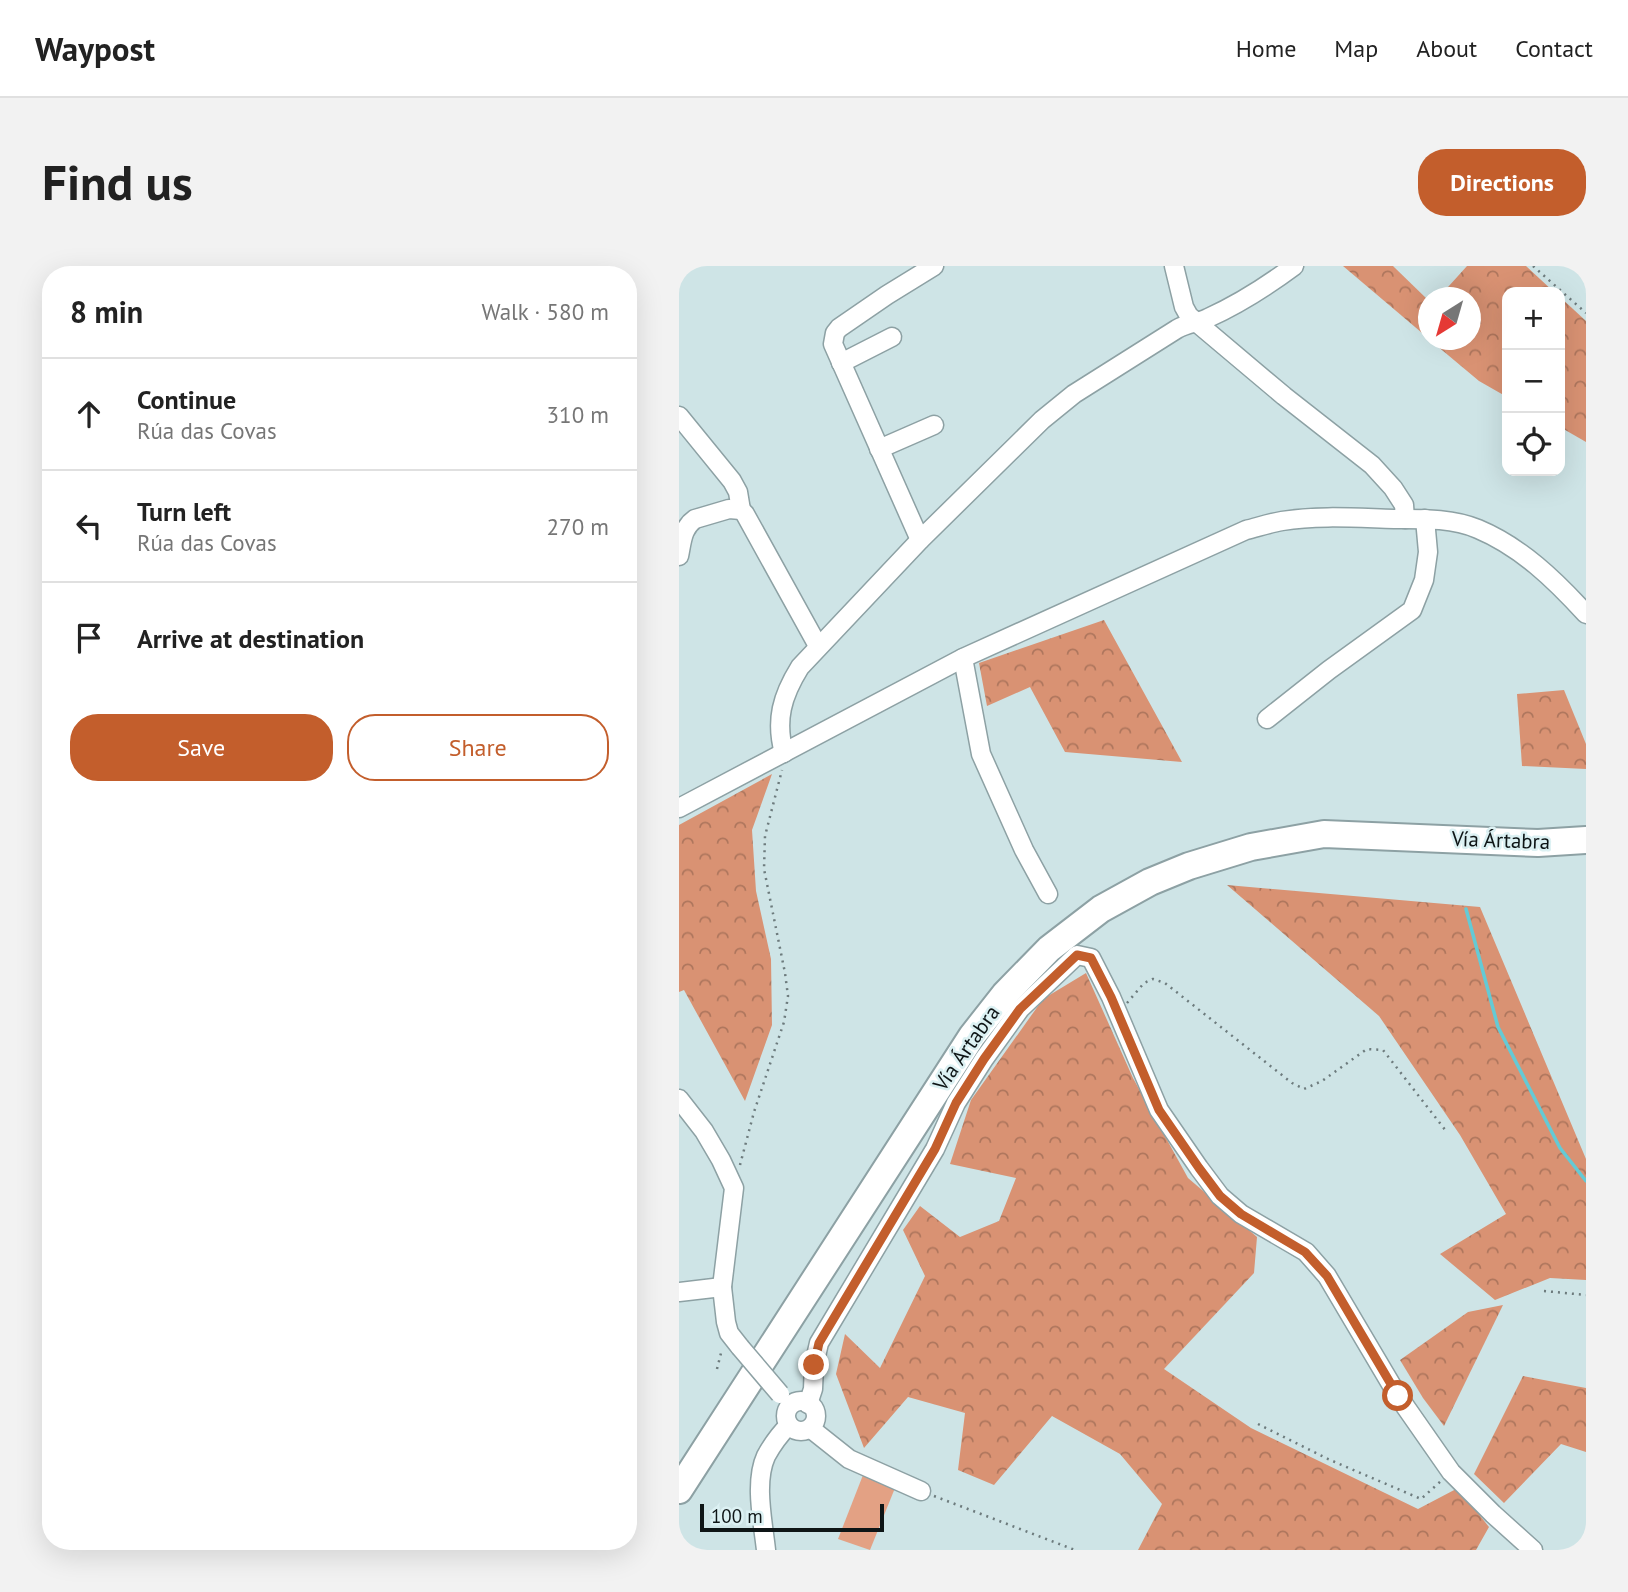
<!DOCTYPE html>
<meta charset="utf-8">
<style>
:root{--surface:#fff;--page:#f2f2f2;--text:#222;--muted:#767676;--line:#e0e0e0;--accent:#c35e2c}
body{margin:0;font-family:"PT Sans",sans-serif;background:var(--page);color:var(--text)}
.controls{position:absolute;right:21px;top:21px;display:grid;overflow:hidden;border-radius:14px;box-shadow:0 7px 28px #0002}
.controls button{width:63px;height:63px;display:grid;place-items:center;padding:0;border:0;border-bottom:2px solid var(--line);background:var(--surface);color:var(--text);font:35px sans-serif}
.compass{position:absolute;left:739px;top:21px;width:63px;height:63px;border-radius:50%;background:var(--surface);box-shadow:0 7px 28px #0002;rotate:217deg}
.scale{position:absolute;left:21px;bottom:18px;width:184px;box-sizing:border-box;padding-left:7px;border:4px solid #0e1516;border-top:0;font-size:19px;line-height:24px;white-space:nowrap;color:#0e1516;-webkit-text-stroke:5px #dcf1f3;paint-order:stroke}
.stop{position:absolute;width:21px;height:21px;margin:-16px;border:5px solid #c35e2c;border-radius:50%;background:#fff}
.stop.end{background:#c35e2c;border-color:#fff;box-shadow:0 2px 7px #0008}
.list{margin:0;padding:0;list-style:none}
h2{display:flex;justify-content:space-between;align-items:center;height:91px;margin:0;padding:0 28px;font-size:30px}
h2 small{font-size:23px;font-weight:400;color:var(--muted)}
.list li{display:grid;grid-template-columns:46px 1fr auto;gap:21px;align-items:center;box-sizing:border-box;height:112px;padding:0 28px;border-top:2px solid var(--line)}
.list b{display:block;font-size:26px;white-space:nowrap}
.list p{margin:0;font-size:23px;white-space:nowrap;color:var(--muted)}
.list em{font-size:23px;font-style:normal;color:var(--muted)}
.actions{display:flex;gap:14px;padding:21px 28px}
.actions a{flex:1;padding:16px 0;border:2px solid var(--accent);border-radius:28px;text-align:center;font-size:24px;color:var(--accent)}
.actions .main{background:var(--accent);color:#fff}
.icon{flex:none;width:38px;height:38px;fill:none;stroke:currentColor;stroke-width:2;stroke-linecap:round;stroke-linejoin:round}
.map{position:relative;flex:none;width:907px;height:1284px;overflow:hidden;border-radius:28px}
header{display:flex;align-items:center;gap:42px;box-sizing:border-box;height:98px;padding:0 35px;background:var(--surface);border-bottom:2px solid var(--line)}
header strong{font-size:33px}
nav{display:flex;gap:38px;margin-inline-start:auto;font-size:24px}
.intro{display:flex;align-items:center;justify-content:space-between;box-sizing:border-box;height:168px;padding:0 42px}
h1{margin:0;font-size:49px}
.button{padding:18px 32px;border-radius:28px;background:var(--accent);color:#fff;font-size:24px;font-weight:700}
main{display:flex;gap:42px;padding:0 42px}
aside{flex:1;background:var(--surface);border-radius:28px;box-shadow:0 7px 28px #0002}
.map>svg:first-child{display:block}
.grass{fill:#e3a184}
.forest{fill:url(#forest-crowns)}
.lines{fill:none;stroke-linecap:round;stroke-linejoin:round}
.stream{stroke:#64cad5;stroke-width:3.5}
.minor-casing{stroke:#8da1a4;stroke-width:21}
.highway-casing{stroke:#8da1a4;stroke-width:30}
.path{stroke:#6d7b7d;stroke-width:2.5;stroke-dasharray:2 5;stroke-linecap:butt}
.minor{stroke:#fff;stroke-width:18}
.highway{stroke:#fff;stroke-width:26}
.minor-bridge-casing{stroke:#8da1a4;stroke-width:21;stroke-linecap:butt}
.minor-bridge{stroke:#fff;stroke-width:18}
.route{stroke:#c35e2c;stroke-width:9}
.labels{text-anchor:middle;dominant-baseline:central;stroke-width:5;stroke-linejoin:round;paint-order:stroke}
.street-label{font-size:21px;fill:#0e1516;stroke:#dcf1f3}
</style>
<header>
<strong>Waypost</strong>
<nav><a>Home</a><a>Map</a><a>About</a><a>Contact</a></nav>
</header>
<div class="intro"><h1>Find us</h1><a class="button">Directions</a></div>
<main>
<aside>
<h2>8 min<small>Walk · 580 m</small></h2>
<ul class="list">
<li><svg class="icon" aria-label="ahead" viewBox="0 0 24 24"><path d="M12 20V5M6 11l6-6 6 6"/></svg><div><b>Continue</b><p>Rúa das Covas</p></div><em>310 m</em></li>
<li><svg class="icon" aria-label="left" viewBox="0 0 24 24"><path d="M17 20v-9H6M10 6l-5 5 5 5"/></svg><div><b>Turn left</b><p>Rúa das Covas</p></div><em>270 m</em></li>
<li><svg class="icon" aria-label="arrive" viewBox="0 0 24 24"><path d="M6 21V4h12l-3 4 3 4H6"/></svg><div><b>Arrive at destination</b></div></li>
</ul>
<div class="actions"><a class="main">Save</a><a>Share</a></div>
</aside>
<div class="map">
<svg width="907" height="1284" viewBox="0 0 907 1284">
<defs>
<pattern id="forest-crowns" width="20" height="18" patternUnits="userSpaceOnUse" patternTransform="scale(1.75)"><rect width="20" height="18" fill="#d99273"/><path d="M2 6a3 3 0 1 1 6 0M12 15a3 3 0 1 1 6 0" fill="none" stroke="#ae765d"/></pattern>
</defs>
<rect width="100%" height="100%" fill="#cee4e6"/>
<path class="grass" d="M 184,1209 L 216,1222 L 191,1284 L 159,1273 Z"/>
<g class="forest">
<path d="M 664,0 L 714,0 L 749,34 L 749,72 Z"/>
<path d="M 788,0 L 847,0 L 875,26 L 828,26 L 828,131 L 800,115 L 751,74 L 792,74 L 792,32 L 760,31 Z"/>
<path d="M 881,31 L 907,55 L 907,176 L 881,161 Z"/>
<path d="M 425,354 L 503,496 L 386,486 L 351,421 L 308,440 L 300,397 Z"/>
<path d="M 885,424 L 907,478 L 907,503 L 843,500 L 838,428 Z"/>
<path d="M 93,508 L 73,564 L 77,625 L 92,693 L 93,759 L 66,835 L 5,724 L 0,726 L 0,559 Z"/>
<path d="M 548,619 L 801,641 L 907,893 L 907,1014 L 871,1012 L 816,1034 L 761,988 L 827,948 L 781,869 L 700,750 Z"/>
<path d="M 407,707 L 454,812 L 509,912 L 578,971 L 575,1007 L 485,1103 L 572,1162 L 739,1243 L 779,1222 L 810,1261 L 797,1284 L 459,1284 L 483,1238 L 441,1188 L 373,1150 L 315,1219 L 279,1204 L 286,1147 L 229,1131 L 185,1182 L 157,1108 L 166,1068 L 201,1102 L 246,1010 L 224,964 L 241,940 L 281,971 L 320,955 L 337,912 L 271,898 L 292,834 L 364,733 Z"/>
<path d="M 824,1039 L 765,1160 L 744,1132 L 721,1094 L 789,1046 Z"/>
<path d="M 844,1110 L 907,1122 L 907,1186 L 882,1178 L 825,1237 L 795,1208 Z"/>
</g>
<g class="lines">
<path class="stream" d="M 787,643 L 819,761 L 881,882 L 907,915"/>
<g class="minor-casing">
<g id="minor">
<path d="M 495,0 L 505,41 L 510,50 L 605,130 L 693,199 L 714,222 L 725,239 L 726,253"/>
<path d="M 162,97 L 213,71"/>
<path d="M 0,150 L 53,215 L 59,226 L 62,244"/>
<path d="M 200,183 L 255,159"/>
<path d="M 241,274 L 154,78 L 156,67 L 160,62 L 208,29 L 255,0"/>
<path d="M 0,290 C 3,276 3,262 16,253 L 50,243 L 62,244 L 66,248 L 139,380"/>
<path d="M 284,392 L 302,488 L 345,584 L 369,628"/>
<path d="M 588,453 L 650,404 L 733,344 L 745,314 L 749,286 L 746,253"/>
<path d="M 105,487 C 96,454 103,430 121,401 L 241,274 L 363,154 L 395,128 L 498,63 C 508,57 519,57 529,52 C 560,38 588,20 615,0"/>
<path d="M 0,542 L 284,392 L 567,264 C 579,261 591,257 603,255 C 640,249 678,252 715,253 C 743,253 773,252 799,263 C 842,281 876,314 907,348"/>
<path d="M 0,833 L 25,865 L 42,894 L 55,922 L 43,1021 L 47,1056 L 50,1067 L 61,1081"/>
<path d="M 0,1026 L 43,1021"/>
<circle cx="122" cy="1150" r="15"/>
<path d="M 129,1138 L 134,1123 L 135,1099 L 140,1077 L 256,883 L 277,837 L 305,793 L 341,743 L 398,689 L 412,692 L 432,731 L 480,844 L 520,902 L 541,930 L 562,948 L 627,986 L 648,1010 L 719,1130 L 772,1206 L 814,1248 L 854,1284"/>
<path d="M 131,1162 L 170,1193 L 242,1225"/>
<path d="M 87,1284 C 84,1256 75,1216 87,1190 C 93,1179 101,1168 110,1159"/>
</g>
</g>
<g class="highway-casing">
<path id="highway" d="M 0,1224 L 293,770 L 326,728 L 370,683 L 422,643 L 471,616 L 510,600 L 572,581 L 645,568 L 859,577 L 907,574"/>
</g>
<g class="path">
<path d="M 854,0 L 907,47"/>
<path d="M 448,737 L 465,717 L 474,713 L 486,717 L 613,817 L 625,823 L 643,815 L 688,783 L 704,784 L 767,865"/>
<path d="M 61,899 L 75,846 L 105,756 L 109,730 L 106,707 L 85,603 L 86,570 L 103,504"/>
<path d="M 865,1025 L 907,1029"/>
<path d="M 38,1103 L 43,1083"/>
<path d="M 579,1158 L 649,1193 L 742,1233 L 762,1215"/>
<path d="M 255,1230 L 396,1284"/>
</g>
<use href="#minor" class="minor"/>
<use href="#highway" class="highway"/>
<g class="minor-bridge-casing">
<path id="minor-bridge" d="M 61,1081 L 101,1128"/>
</g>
<use href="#minor-bridge" class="minor-bridge"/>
</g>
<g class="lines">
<path class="route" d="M 135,1099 L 140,1077 L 256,883 L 277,837 L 305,793 L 341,743 L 398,689 L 412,692 L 432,731 L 480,844 L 520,902 L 541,930 L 562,948 L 626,986 L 648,1010 L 719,1130"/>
</g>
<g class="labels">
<g class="street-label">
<text transform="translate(822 574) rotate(2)">Vía Ártabra</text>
<text transform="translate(287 782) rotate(-55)">Vía Ártabra</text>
</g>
</g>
</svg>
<div class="controls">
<button>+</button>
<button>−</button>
<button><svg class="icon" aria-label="locate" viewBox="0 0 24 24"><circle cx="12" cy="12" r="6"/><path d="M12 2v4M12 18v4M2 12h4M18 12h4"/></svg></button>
</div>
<svg class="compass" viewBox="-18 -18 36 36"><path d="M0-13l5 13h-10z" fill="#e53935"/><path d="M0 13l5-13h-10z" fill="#767676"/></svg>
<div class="scale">100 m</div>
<div class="stop" style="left:719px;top:1130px"></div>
<div class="stop end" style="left:135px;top:1099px"></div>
</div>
</main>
